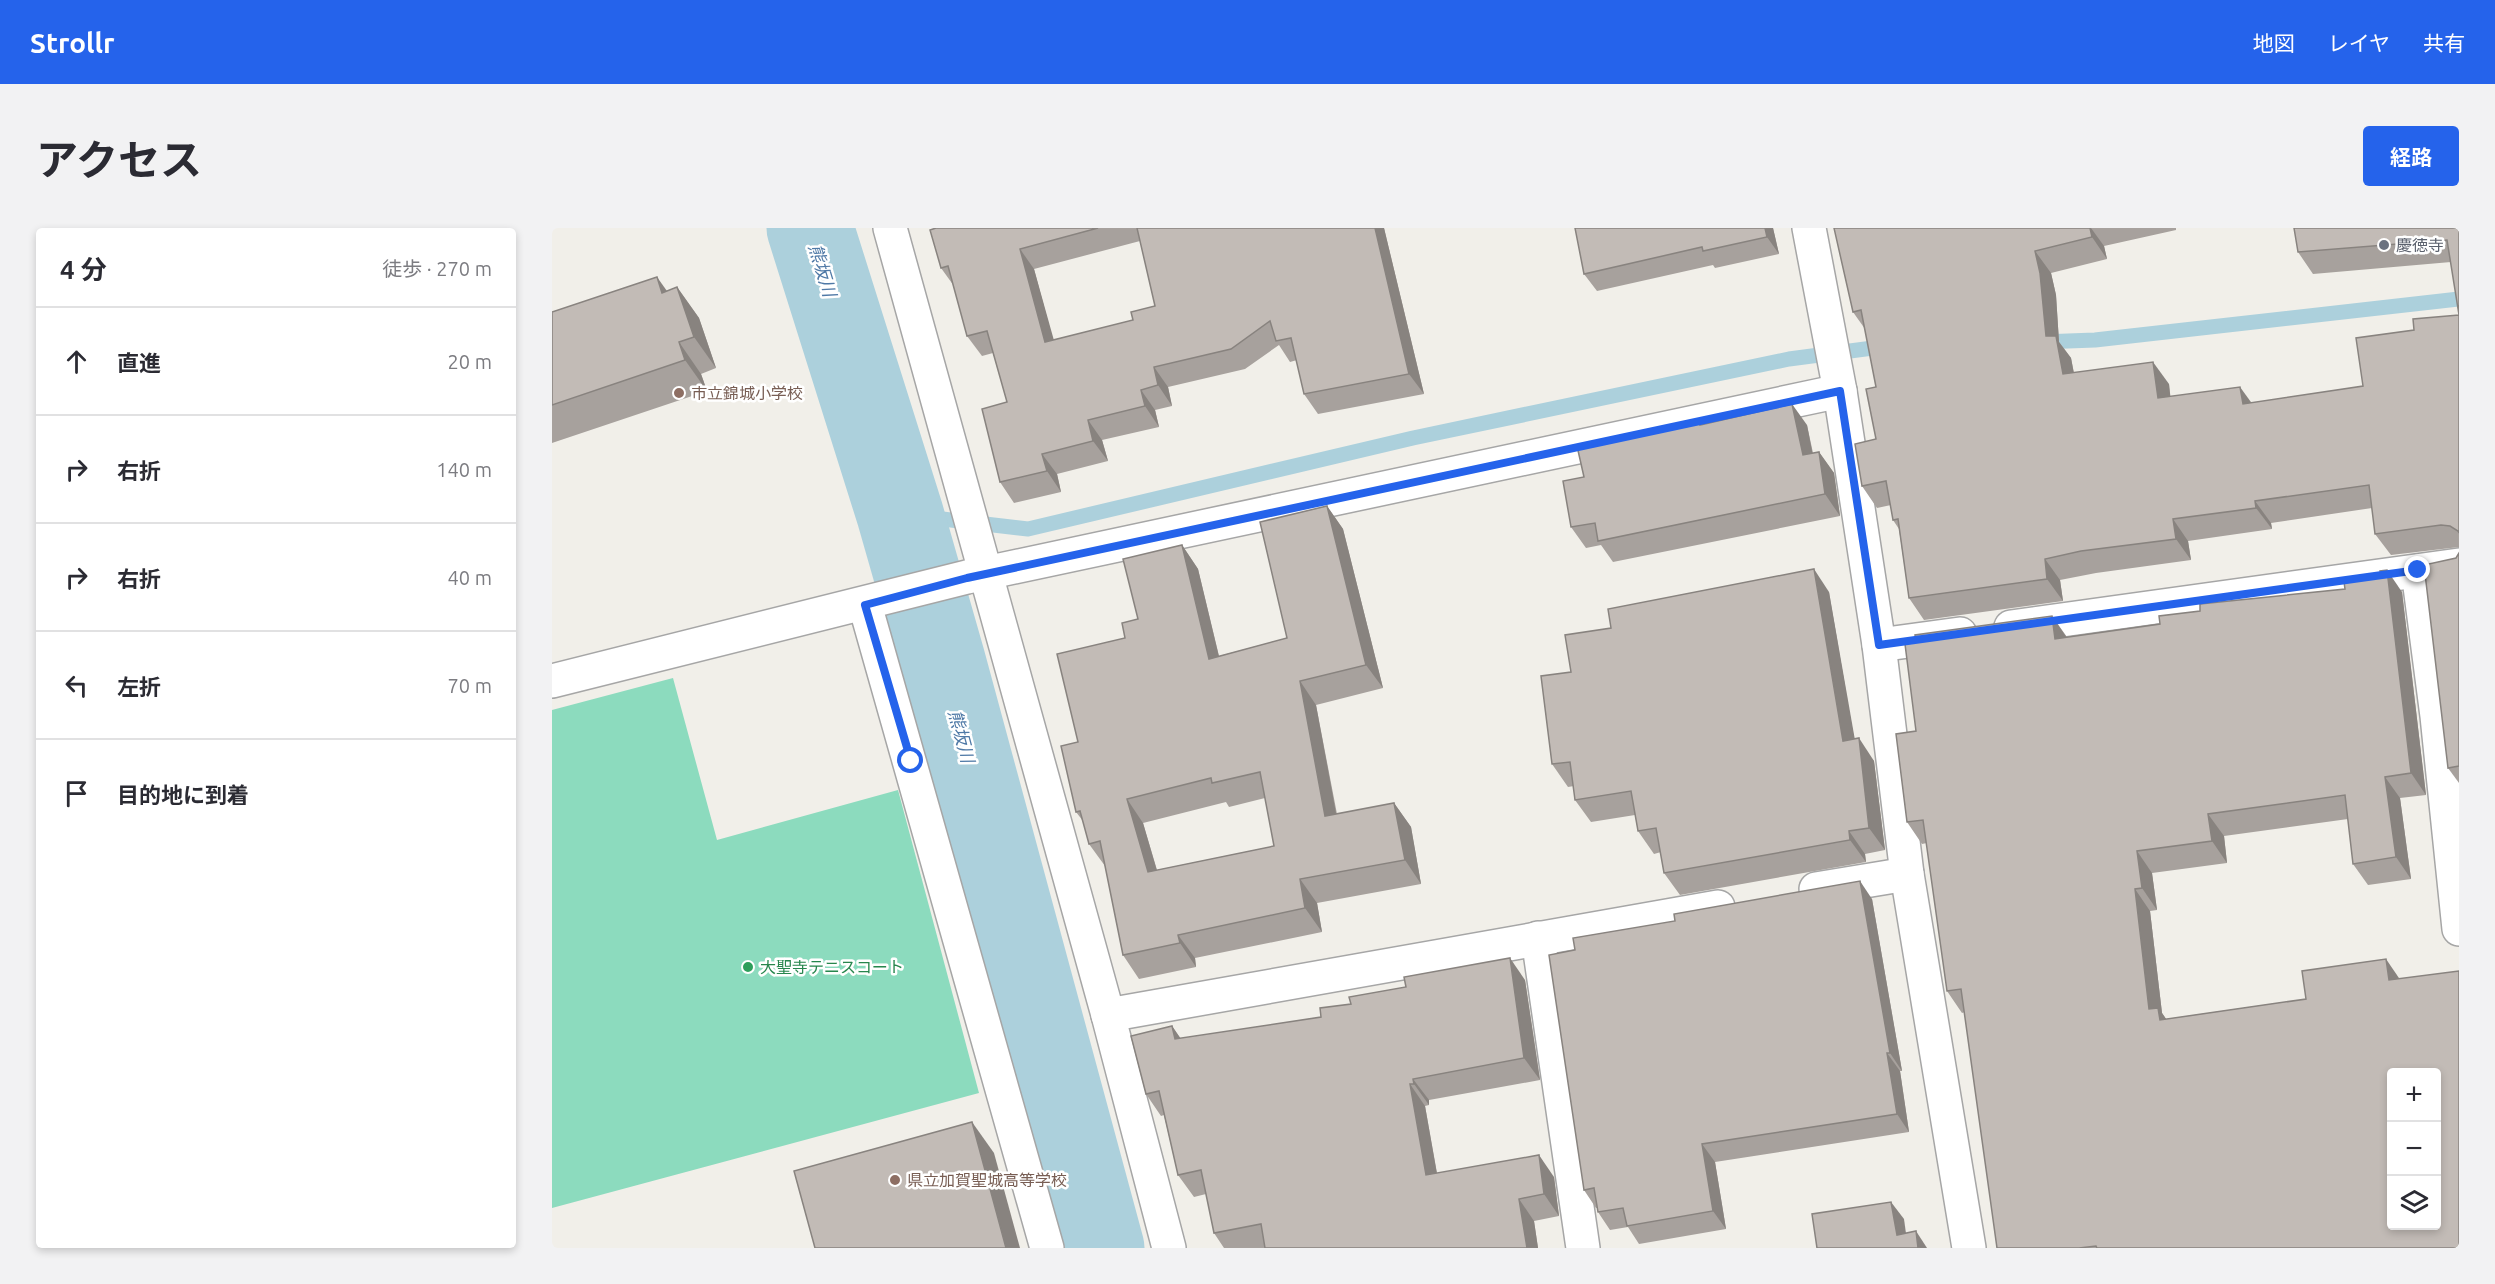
<!DOCTYPE html>
<html lang="ja">
<meta charset="utf-8">
<style>
:root{--surface:#fff;--page:#f2f2f3;--text:#2b2b33;--muted:#7c7c81;--line:#e1e1e2;--accent:#2563eb}
body{margin:0;font-family:Ubuntu,"Noto Sans JP",sans-serif;background:var(--page);color:var(--text)}
.controls{position:absolute;right:18px;bottom:18px;display:grid;overflow:hidden;border-radius:6px;box-shadow:0 3px 9px #0003}
.controls button{width:54px;height:54px;display:grid;place-items:center;padding:0;border:0;border-bottom:2px solid var(--line);background:var(--surface);color:var(--text);font:30px sans-serif}
.stop{position:absolute;width:18px;height:18px;margin:-14px;border:4px solid #2563eb;border-radius:50%;background:#fff}
.stop.end{background:#2563eb;border-color:#fff;box-shadow:0 2px 6px #0008}
.list{margin:0;padding:0;list-style:none}
h2{display:flex;justify-content:space-between;align-items:center;height:78px;margin:0;padding:0 24px;font-size:26px}
h2 small{font-size:20px;font-weight:400;color:var(--muted)}
.list li{display:grid;grid-template-columns:39px 1fr auto;gap:18px;align-items:center;box-sizing:border-box;height:108px;padding:0 24px;border-top:2px solid var(--line)}
.list b{display:block;font-size:22px;white-space:nowrap}
.list em{font-size:20px;font-style:normal;color:var(--muted)}
.icon{flex:none;width:33px;height:33px;fill:none;stroke:currentColor;stroke-width:2;stroke-linecap:round;stroke-linejoin:round}
.map{position:relative;flex:none;width:1907px;height:1020px;overflow:hidden;border-radius:6px}
header{display:flex;align-items:center;gap:36px;box-sizing:border-box;height:84px;padding:0 30px;background:var(--accent);color:#fff}
header strong{font-size:28px}
nav{display:flex;gap:33px;margin-inline-start:auto;font-size:21px}
.intro{display:flex;align-items:center;justify-content:space-between;box-sizing:border-box;height:144px;padding:0 36px}
h1{margin:0;font-size:42px}
.button{padding:15px 27px;border-radius:6px;background:var(--accent);color:#fff;font-size:21px;font-weight:700}
main{display:flex;gap:36px;padding:0 36px}
aside{flex:1;background:var(--surface);border-radius:6px;box-shadow:0 3px 9px #0003}
.map>svg:first-child{display:block}
.pitch{fill:#8cdbbe}
.lines{fill:none;stroke-linecap:round;stroke-linejoin:round}
.stream{stroke:#acd0dc;stroke-width:15}
.river{stroke:#acd0dc;stroke-width:87}
.minor-casing{stroke:#a6a6a6;stroke-width:36}
.minor{stroke:#fff;stroke-width:33}
.wall{fill:#a7a19d;fill-rule:evenodd}
.shaded-wall{fill:#88837f}
.building{fill:#c2bbb6;stroke:#88837f;stroke-width:1.5;fill-rule:evenodd}
.route{stroke:#2563eb;stroke-width:8}
.worship-dot{fill:#6b7280;stroke:#fff;stroke-width:2}
.education-dot{fill:#8d6e63;stroke:#fff;stroke-width:2}
.leisure-dot{fill:#2e9e5b;stroke:#fff;stroke-width:2}
.labels{text-anchor:middle;dominant-baseline:central;stroke-width:5;stroke-linejoin:round;paint-order:stroke}
.worship-label{font-size:16px;fill:#5b616d;stroke:#fff;text-anchor:start}
.education-label{font-size:16px;fill:#785e54;stroke:#fff;text-anchor:start}
.leisure-label{font-size:16px;fill:#27864d;stroke:#fff;text-anchor:start}
.water-label{font-size:18px;font-style:italic;fill:#4f79a6;stroke:#fff}
</style>
<header>
<strong>Strollr</strong>
<nav><a>地図</a><a>レイヤ</a><a>共有</a></nav>
</header>
<div class="intro"><h1>アクセス</h1><a class="button">経路</a></div>
<main>
<aside>
<h2>4 分<small>徒歩 · 270 m</small></h2>
<ul class="list">
<li><svg class="icon" aria-label="ahead" viewBox="0 0 24 24"><path d="M12 20V5M6 11l6-6 6 6"/></svg><div><b>直進</b></div><em>20 m</em></li>
<li><svg class="icon" aria-label="right" viewBox="0 0 24 24"><path d="M7 20v-9h11M14 6l5 5-5 5"/></svg><div><b>右折</b></div><em>140 m</em></li>
<li><svg class="icon" aria-label="right" viewBox="0 0 24 24"><path d="M7 20v-9h11M14 6l5 5-5 5"/></svg><div><b>右折</b></div><em>40 m</em></li>
<li><svg class="icon" aria-label="left" viewBox="0 0 24 24"><path d="M17 20v-9H6M10 6l-5 5 5 5"/></svg><div><b>左折</b></div><em>70 m</em></li>
<li><svg class="icon" aria-label="arrive" viewBox="0 0 24 24"><path d="M6 21V4h12l-3 4 3 4H6"/></svg><div><b>目的地に到着</b></div></li>
</ul>
</aside>
<div class="map">
<svg width="1907" height="1020" viewBox="0 0 1907 1020">
<rect width="100%" height="100%" fill="#f1efe9"/>
<path class="pitch" d="M 121,450 L 165,612 L 346,562 L 427,865 L 0,980 L 0,482 Z"/>
<g class="lines">
<g class="stream">
<path d="M 1489,114 L 1543,112 L 1907,71"/>
<path d="M 348,286 L 476,301 L 861,210 L 1237,131 L 1336,118"/>
</g>
<path class="river" d="M 258,0 L 348,286 L 390,433 L 549,1020"/>
<g class="minor-casing">
<g id="minor">
<path d="M 338,0 L 556,787 L 617,1020"/>
<path d="M 1257,0 L 1288,163 L 1327,417 L 1355,646 L 1417,1020"/>
<path d="M 1866,343 L 1885,488 L 1907,701"/>
<path d="M 313,377 L 495,1020"/>
<path d="M 1459,399 L 1907,337"/>
<path d="M 1327,417 L 1408,406"/>
<path d="M 0,453 L 415,349 L 1288,163"/>
<path d="M 1264,661 L 1355,646"/>
<path d="M 986,710 L 1031,1020"/>
<path d="M 556,787 L 1166,679"/>
</g>
</g>
<use href="#minor" class="minor"/>
</g>
<g class="wall">
<path d="M 384,0 L 832,0 L 872,166 L 766,186 L 752,166 L 745,132 L 738,134 L 727,117 L 693,141 L 616,159 L 620,178 L 603,182 L 607,199 L 550,212 L 556,233 L 505,246 L 509,264 L 462,275 L 448,254 L 455,174 L 441,125 L 430,128 L 415,108 L 402,58 L 389,40 ZM 588,13 L 603,78 L 581,92 L 501,112 L 482,41 Z"/>
<path d="M 1221,0 L 1227,26 L 1163,40 L 1161,37 L 1045,63 L 1032,46 Z"/>
<path d="M 1282,0 L 1624,0 L 1624,2 L 1552,18 L 1555,31 L 1499,45 L 1504,67 L 1507,114 L 1519,130 L 1522,145 L 1617,156 L 1618,169 L 1699,175 L 1811,158 L 1862,102 L 1907,87 L 1899,34 L 1761,46 L 1746,24 L 1907,0 L 1907,319 L 1839,327 L 1823,306 L 1820,280 L 1719,295 L 1720,301 L 1636,313 L 1639,332 L 1544,345 L 1508,352 L 1511,373 L 1372,392 L 1357,370 L 1347,301 L 1341,292 L 1339,277 L 1325,280 L 1310,258 L 1324,211 L 1324,159 L 1313,101 L 1301,84 Z"/>
<path d="M 125,59 L 147,90 L 164,140 L 149,146 L 155,163 L 0,215 L 0,84 L 115,63 Z"/>
<path d="M 1150,196 L 1255,197 L 1261,225 L 1267,224 L 1282,245 L 1288,288 L 1061,334 L 1049,317 L 1034,320 L 1019,299 L 1032,249 Z"/>
<path d="M 775,278 L 791,301 L 831,460 L 764,477 L 785,586 L 842,575 L 859,599 L 869,656 L 765,675 L 770,704 L 643,730 L 644,739 L 587,751 L 571,727 L 553,638 L 537,616 L 531,593 L 524,584 L 526,514 L 573,410 L 586,391 L 630,317 L 646,341 L 667,428 L 735,410 ZM 713,570 L 722,618 L 605,642 L 591,595 L 674,574 L 677,579 Z"/>
<path d="M 1907,325 L 1907,555 L 1896,540 L 1904,330 Z"/>
<path d="M 1277,364 L 1302,511 L 1322,533 L 1333,622 L 1313,626 L 1314,634 L 1128,667 L 1112,645 L 1109,624 L 1102,626 L 1086,603 L 1083,587 L 1039,594 L 1023,572 L 1022,558 L 1016,559 L 1000,536 Z"/>
<path d="M 1850,364 L 1874,567 L 1848,570 L 1859,651 L 1816,657 L 1801,636 L 1796,591 L 1672,608 L 1675,635 L 1600,645 L 1605,682 L 1598,683 L 1610,785 L 1614,791 L 1754,771 L 1848,751 L 1907,1020 L 1445,1020 L 1413,784 L 1410,785 L 1395,763 L 1375,615 L 1370,616 L 1355,594 L 1364,503 L 1364,414 L 1500,388 L 1515,409 Z"/>
<path d="M 1320,671 L 1350,843 L 1348,843 L 1357,904 L 1163,934 L 1174,1001 L 1087,1016 L 1076,999 L 1058,1002 L 1046,984 L 1045,980 L 1044,980 L 1032,962 Z"/>
<path d="M 973,752 L 988,852 L 877,872 L 877,877 L 873,878 L 885,945 L 1002,949 L 1007,988 L 982,993 L 986,1020 L 672,1020 L 662,1005 L 654,966 L 642,969 L 626,947 L 612,887 L 609,888 L 594,866 L 620,798 L 629,811 L 769,789 L 799,776 Z"/>
</g>
<g class="shaded-wall">
<path d="M 823,0 L 832,0 L 872,166 L 857,146 Z"/>
<path d="M 1213,0 L 1221,0 L 1227,26 L 1215,9 Z"/>
<path d="M 1538,0 L 1539,0 L 1552,18 L 1555,31 L 1540,9 Z"/>
<path d="M 468,21 L 482,41 L 508,134 L 493,114 Z"/>
<path d="M 1483,23 L 1499,45 L 1504,67 L 1507,114 L 1519,130 L 1526,168 L 1511,146 L 1494,108 Z"/>
<path d="M 105,49 L 127,80 L 110,65 Z"/>
<path d="M 125,59 L 147,90 L 164,140 L 142,109 Z"/>
<path d="M 127,114 L 149,146 L 155,163 L 133,132 Z"/>
<path d="M 1601,134 L 1617,156 L 1621,192 L 1606,170 Z"/>
<path d="M 602,139 L 616,159 L 620,178 L 606,157 Z"/>
<path d="M 1688,159 L 1704,181 L 1691,176 Z"/>
<path d="M 589,162 L 603,182 L 607,199 L 593,178 Z"/>
<path d="M 1240,176 L 1255,197 L 1265,249 L 1251,227 Z"/>
<path d="M 536,192 L 550,212 L 556,233 L 541,213 Z"/>
<path d="M 1267,224 L 1282,245 L 1288,288 L 1273,266 Z"/>
<path d="M 490,226 L 505,246 L 509,264 L 495,243 Z"/>
<path d="M 1703,273 L 1719,295 L 1720,301 L 1704,280 Z"/>
<path d="M 775,278 L 791,301 L 831,460 L 814,437 Z"/>
<path d="M 1621,291 L 1636,313 L 1639,332 L 1624,311 Z"/>
<path d="M 630,317 L 646,341 L 673,454 L 657,431 Z"/>
<path d="M 1493,331 L 1508,352 L 1511,373 L 1495,351 Z"/>
<path d="M 1262,341 L 1277,364 L 1307,535 L 1291,513 Z"/>
<path d="M 1835,342 L 1850,364 L 1874,567 L 1859,545 Z"/>
<path d="M 1500,388 L 1515,410 L 1503,411 Z"/>
<path d="M 748,453 L 764,477 L 789,612 L 773,588 Z"/>
<path d="M 1307,510 L 1322,533 L 1333,622 L 1317,600 Z"/>
<path d="M 1833,549 L 1848,570 L 1859,651 L 1844,629 Z"/>
<path d="M 575,571 L 591,595 L 612,667 L 596,644 Z"/>
<path d="M 842,575 L 859,599 L 869,656 L 853,632 Z"/>
<path d="M 1656,586 L 1672,608 L 1675,635 L 1660,613 Z"/>
<path d="M 1297,603 L 1313,626 L 1314,634 L 1298,612 Z"/>
<path d="M 1585,623 L 1600,645 L 1605,682 L 1590,660 Z"/>
<path d="M 748,651 L 765,675 L 770,704 L 753,680 Z"/>
<path d="M 1308,653 L 1320,671 L 1350,843 L 1338,825 Z"/>
<path d="M 1583,661 L 1598,683 L 1610,785 L 1621,801 L 1612,803 L 1597,781 Z"/>
<path d="M 626,707 L 643,730 L 644,739 L 628,715 Z"/>
<path d="M 958,730 L 973,752 L 988,852 L 972,830 Z"/>
<path d="M 1834,731 L 1849,753 L 1837,752 Z"/>
<path d="M 620,798 L 635,820 L 623,811 Z"/>
<path d="M 1335,825 L 1348,843 L 1357,904 L 1345,886 Z"/>
<path d="M 861,851 L 877,872 L 877,877 L 862,856 Z"/>
<path d="M 858,856 L 873,878 L 889,969 L 874,947 Z"/>
<path d="M 420,894 L 442,925 L 468,1020 L 454,1020 Z"/>
<path d="M 1150,916 L 1163,934 L 1174,1001 L 1161,983 Z"/>
<path d="M 987,927 L 1002,949 L 1007,988 L 992,966 Z"/>
<path d="M 967,971 L 982,993 L 986,1020 L 975,1020 Z"/>
<path d="M 1339,974 L 1352,991 L 1356,1020 L 1345,1007 Z"/>
<path d="M 1364,1003 L 1375,1020 L 1366,1020 Z"/>
</g>
<g class="building">
<path d="M 384,0 L 546,0 L 468,21 L 493,114 L 581,92 L 579,84 L 603,78 L 585,0 L 823,0 L 857,146 L 752,166 L 739,110 L 724,113 L 718,93 L 679,121 L 602,139 L 606,157 L 589,162 L 593,178 L 536,192 L 541,213 L 490,226 L 495,243 L 448,254 L 430,181 L 455,174 L 435,103 L 415,108 L 396,38 L 389,40 L 378,2 Z"/>
<path d="M 1023,0 L 1213,0 L 1215,9 L 1151,23 L 1150,19 L 1032,46 Z"/>
<path d="M 1282,0 L 1538,0 L 1540,9 L 1483,23 L 1488,45 L 1494,108 L 1504,108 L 1511,146 L 1601,134 L 1606,170 L 1688,159 L 1691,176 L 1811,158 L 1804,110 L 1862,102 L 1861,91 L 1907,87 L 1895,12 L 1746,24 L 1742,0 L 1907,0 L 1907,305 L 1906,303 L 1898,298 L 1889,297 L 1823,306 L 1817,257 L 1703,273 L 1704,280 L 1621,291 L 1624,311 L 1529,323 L 1493,331 L 1495,351 L 1357,370 L 1346,291 L 1341,292 L 1334,253 L 1310,258 L 1303,216 L 1324,211 L 1314,161 L 1324,159 L 1309,82 L 1301,84 Z"/>
<path d="M 105,49 L 110,65 L 125,59 L 142,109 L 127,114 L 133,132 L 0,177 L 0,84 Z"/>
<path d="M 1240,176 L 1251,227 L 1267,224 L 1273,266 L 1046,313 L 1043,295 L 1019,299 L 1011,253 L 1032,249 L 1025,218 L 1147,192 L 1148,197 Z"/>
<path d="M 775,278 L 814,437 L 748,453 L 773,588 L 842,575 L 853,632 L 748,651 L 753,680 L 626,707 L 628,715 L 571,727 L 548,613 L 537,616 L 528,583 L 524,584 L 509,518 L 526,514 L 505,426 L 573,410 L 570,395 L 586,391 L 571,331 L 630,317 L 657,431 L 735,410 L 708,294 ZM 708,544 L 722,618 L 596,644 L 575,571 L 659,550 L 660,555 Z"/>
<path d="M 1907,325 L 1907,538 L 1896,540 L 1872,337 L 1904,330 Z"/>
<path d="M 1262,341 L 1291,513 L 1307,510 L 1317,600 L 1297,603 L 1298,612 L 1112,645 L 1104,600 L 1086,603 L 1079,563 L 1023,572 L 1018,534 L 1000,536 L 989,448 L 1019,444 L 1013,407 L 1059,400 L 1056,381 Z"/>
<path d="M 1835,342 L 1859,545 L 1833,549 L 1844,629 L 1801,636 L 1793,567 L 1656,586 L 1660,613 L 1585,623 L 1590,660 L 1583,661 L 1597,781 L 1606,780 L 1608,792 L 1754,771 L 1750,743 L 1834,731 L 1837,752 L 1907,743 L 1907,1020 L 1545,1020 L 1544,1018 L 1527,1020 L 1445,1020 L 1409,761 L 1395,763 L 1371,592 L 1355,594 L 1344,506 L 1364,503 L 1353,416 L 1364,414 L 1363,407 L 1500,388 L 1503,411 L 1608,396 L 1607,388 L 1648,383 L 1648,376 L 1793,361 L 1792,354 L 1829,349 L 1828,343 ZM 1839,844 L 1884,844 L 1884,998 L 1839,998 Z"/>
<path d="M 1308,653 L 1338,825 L 1335,825 L 1345,886 L 1150,916 L 1161,983 L 1075,998 L 1071,980 L 1046,984 L 1042,960 L 1032,962 L 997,727 L 1023,722 L 1021,710 L 1123,693 L 1122,686 Z"/>
<path d="M 958,730 L 972,830 L 861,851 L 862,856 L 858,856 L 874,947 L 987,927 L 992,966 L 967,971 L 975,1020 L 713,1020 L 709,996 L 662,1005 L 649,942 L 626,947 L 607,863 L 594,866 L 579,808 L 620,798 L 623,811 L 769,789 L 768,780 L 799,776 L 797,769 L 854,759 L 852,749 Z"/>
<path d="M 420,894 L 454,1020 L 263,1020 L 242,943 Z"/>
<path d="M 1339,974 L 1345,1007 L 1364,1003 L 1366,1020 L 1265,1020 L 1260,986 Z"/>
</g>
<g class="lines">
<path class="route" d="M 359,533 L 313,377 L 415,350 L 1288,163 L 1327,417 L 1866,342"/>
</g>
<circle class="worship-dot" cx="1832" cy="17" r="6"/>
<g class="education-dot">
<circle cx="127" cy="165" r="6"/>
<circle cx="343" cy="952" r="6"/>
</g>
<circle class="leisure-dot" cx="196" cy="739" r="6"/>
<g class="labels">
<g class="worship-label">
<text x="1844" y="17">慶徳寺</text>
</g>
<g class="education-label">
<text x="139" y="165">市立錦城小学校</text>
<text x="355" y="952">県立加賀聖城高等学校</text>
</g>
<g class="leisure-label">
<text x="208" y="739">大聖寺テニスコート</text>
</g>
<g class="water-label">
<text transform="translate(271 42) rotate(73)">熊坂川</text>
<text transform="translate(410 508) rotate(75)">熊坂川</text>
</g>
</g>
</svg>
<div class="controls">
<button>+</button>
<button>−</button>
<button><svg class="icon" aria-label="layers" viewBox="0 0 24 24"><path d="M12 4l9 5-9 5-9-5zM3 14l9 5 9-5"/></svg></button>
</div>
<div class="stop" style="left:359px;top:533px"></div>
<div class="stop end" style="left:1866px;top:342px"></div>
</div>
</main>
